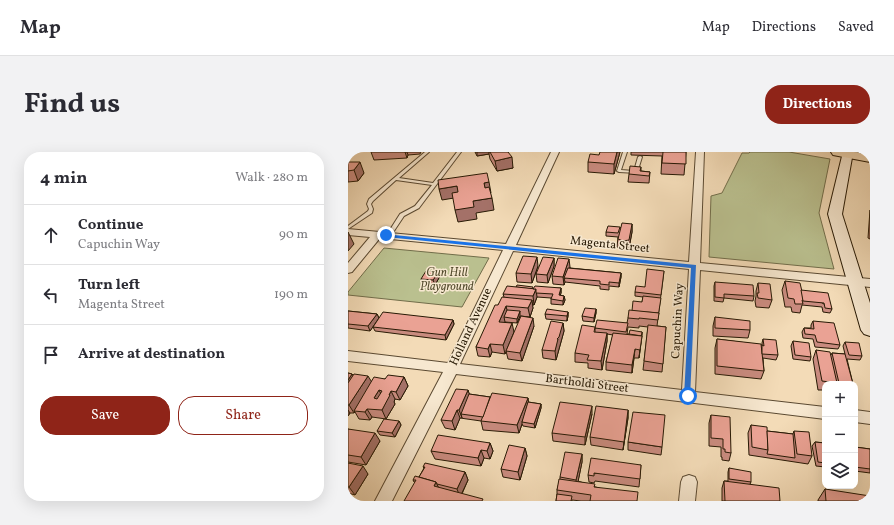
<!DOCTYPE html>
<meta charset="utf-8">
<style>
:root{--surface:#fff;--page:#f2f2f3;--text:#2b2b33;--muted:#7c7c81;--line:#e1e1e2;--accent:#8f2418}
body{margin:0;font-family:Vollkorn,serif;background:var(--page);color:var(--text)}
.controls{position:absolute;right:12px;bottom:12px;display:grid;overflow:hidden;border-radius:8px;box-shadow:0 4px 16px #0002}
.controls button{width:36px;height:36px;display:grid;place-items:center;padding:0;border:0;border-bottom:1px solid var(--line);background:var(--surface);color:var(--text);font:20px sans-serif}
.stop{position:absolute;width:12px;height:12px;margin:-9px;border:3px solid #1a73e8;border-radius:50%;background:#fff}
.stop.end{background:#1a73e8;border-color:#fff;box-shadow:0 1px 4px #0008}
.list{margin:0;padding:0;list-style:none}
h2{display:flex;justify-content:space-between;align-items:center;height:52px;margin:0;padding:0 16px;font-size:17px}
h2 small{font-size:13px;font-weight:400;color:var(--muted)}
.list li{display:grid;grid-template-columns:26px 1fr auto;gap:12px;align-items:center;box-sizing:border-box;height:60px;padding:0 16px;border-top:1px solid var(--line)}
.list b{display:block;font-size:15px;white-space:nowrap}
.list p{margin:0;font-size:13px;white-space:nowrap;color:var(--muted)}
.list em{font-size:13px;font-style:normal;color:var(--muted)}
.actions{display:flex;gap:8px;padding:12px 16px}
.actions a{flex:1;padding:9px 0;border:1px solid var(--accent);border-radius:16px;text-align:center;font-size:14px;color:var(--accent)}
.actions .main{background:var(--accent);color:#fff}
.icon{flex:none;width:22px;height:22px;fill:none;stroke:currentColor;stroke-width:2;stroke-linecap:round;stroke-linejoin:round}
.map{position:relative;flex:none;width:522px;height:349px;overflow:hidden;border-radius:16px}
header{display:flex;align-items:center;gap:24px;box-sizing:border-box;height:56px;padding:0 20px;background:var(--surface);border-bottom:1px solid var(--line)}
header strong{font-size:19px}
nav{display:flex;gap:22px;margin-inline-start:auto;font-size:14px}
.intro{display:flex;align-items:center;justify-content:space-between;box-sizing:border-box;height:96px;padding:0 24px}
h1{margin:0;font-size:28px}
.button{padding:10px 18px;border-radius:16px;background:var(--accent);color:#fff;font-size:14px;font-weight:700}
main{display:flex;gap:24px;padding:0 24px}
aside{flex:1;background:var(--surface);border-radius:16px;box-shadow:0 4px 16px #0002}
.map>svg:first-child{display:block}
.green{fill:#bac08f;stroke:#716d4a}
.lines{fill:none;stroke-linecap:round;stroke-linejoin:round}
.lane-casing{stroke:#5b4a32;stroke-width:2}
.street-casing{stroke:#5b4a32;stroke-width:2}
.secondary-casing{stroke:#281a05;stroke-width:2}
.primary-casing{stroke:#281a05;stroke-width:2}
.lane{fill:#f7e8d0;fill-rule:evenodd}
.street{fill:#f7e8d0;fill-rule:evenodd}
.secondary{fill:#f7e8d0;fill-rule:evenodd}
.primary{fill:#f3dbb7;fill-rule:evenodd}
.wall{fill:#c98b7f;stroke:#281a05}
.shaded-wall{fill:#a47168;stroke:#281a05}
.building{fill:#eaa294;stroke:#281a05;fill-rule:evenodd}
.route{fill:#1a73e8}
.labels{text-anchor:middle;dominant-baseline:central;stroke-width:3;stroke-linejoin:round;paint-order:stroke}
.street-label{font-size:12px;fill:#281a05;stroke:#f7e8d0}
.park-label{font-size:12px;font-style:italic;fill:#544c2e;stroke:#f7e8d0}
</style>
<header>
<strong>Map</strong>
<nav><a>Map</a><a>Directions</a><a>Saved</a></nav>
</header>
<div class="intro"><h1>Find us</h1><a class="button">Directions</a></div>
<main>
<aside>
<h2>4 min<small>Walk · 280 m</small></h2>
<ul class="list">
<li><svg class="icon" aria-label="ahead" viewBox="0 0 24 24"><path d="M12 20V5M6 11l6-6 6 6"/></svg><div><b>Continue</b><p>Capuchin Way</p></div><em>90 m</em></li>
<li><svg class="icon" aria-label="left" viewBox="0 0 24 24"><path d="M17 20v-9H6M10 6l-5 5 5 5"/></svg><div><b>Turn left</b><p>Magenta Street</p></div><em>190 m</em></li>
<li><svg class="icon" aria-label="arrive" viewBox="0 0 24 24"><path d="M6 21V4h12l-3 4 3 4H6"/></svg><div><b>Arrive at destination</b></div></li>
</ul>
<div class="actions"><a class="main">Save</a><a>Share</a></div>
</aside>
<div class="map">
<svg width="522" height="349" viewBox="0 0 522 349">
<rect width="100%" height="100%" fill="#f3dbb7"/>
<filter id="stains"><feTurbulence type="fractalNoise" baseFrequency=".005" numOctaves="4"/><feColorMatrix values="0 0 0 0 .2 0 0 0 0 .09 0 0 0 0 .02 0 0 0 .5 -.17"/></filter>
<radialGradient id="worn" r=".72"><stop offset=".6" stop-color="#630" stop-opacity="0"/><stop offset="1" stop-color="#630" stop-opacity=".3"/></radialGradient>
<g class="green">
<path d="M 402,0 L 441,0 L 482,7 L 471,61 L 486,117 L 361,105 L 363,44 L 374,41 L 394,1 L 401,1 Z"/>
<path d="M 36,96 L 141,106 L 114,155 L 0,143 L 0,140 Z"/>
</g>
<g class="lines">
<g class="lane-casing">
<g id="lane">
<path d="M 77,0 L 81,0 L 51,26 L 85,31 L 109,0 L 113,0 L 71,56 L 56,64 L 42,85 L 40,85 L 38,84 L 52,62 L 67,54 L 84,33 L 48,28 L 25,49 L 23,52 L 25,57 L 24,61 L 0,77 L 0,74 L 20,59 L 21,57 L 19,52 L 21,47 Z"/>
<path d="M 275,0 L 279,0 L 273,18 L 286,19 L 290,5 L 292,4 L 294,5 L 289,21 L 271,20 L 269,19 Z"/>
</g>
</g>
<g class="street-casing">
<g id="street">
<path d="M 203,0 L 211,0 L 168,93 L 341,110 L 348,0 L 356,0 L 352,111 L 522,127 L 522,135 L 352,118 L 347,240 L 477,255 L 477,267 L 108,222 L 44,349 L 27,349 L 95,220 L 0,209 L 0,199 L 100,211 L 155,98 L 32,86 L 4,120 L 0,121 L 0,111 L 22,85 L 0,83 L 0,77 L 158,92 ZM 165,99 L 341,117 L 334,238 L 112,212 Z"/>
<path d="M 507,258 L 522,260 L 522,272 L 507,270 Z"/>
<path d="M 341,323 L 347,325 L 349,330 L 347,349 L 331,349 L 333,330 L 335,325 Z"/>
</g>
</g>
<g class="secondary-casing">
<path id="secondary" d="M 495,0 L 505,0 L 494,62 L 522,151 L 522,184 L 516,182 L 513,178 L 480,62 Z"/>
</g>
<g class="primary-casing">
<path id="primary" d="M 483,0 L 509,0 L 522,2 L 522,10 L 485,3 Z"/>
</g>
<use href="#lane" class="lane"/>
<use href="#street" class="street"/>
<use href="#secondary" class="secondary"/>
<use href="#primary" class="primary"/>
</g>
<g class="wall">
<path d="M 23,0 L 73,0 L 72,2 L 60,3 L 59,6 L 26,8 Z"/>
<path d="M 127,0 L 160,0 L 165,16 L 149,19 L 142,7 L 141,2 L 129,4 Z"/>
<path d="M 272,0 L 266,22 L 240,20 L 240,10 L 251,3 Z"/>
<path d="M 283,0 L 338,0 L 336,23 L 313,22 L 314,4 L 283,3 Z"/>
<path d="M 0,10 L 16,21 L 10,29 L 0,30 Z"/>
<path d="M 293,15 L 293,19 L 302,20 L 301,31 L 280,30 L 281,22 Z"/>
<path d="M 522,58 L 522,87 L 520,86 Z"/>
<path d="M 284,72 L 284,80 L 281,96 L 275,97 L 269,95 L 270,85 L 258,84 L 258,80 Z"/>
<path d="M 206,106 L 206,114 L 200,131 L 189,130 L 188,122 Z"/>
<path d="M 190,114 L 184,131 L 169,130 L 168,121 Z"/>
<path d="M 222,115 L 222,116 L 273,121 L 273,125 L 271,135 L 261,134 L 261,138 L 252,137 L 252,134 L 217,130 L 216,133 L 205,132 L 204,124 Z"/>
<path d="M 316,119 L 309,174 L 318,175 L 314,220 L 295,218 L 300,175 L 291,174 L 291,176 L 280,175 L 279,182 L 281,182 L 294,180 L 291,206 L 286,206 L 284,221 L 258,218 L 258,210 L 265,183 L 259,182 L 259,189 L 254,218 L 240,216 L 240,211 L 227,210 L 227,201 L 247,180 L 247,176 L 279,171 L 280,166 L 284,159 L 294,150 L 295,145 L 287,144 L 287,140 L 297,135 Z"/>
<path d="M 91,120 L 92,124 L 87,133 L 74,131 L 73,127 Z"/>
<path d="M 437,129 L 453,138 L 484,157 L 482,161 L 475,160 L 474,155 L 454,153 L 452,161 L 444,160 L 443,155 L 437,155 L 434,138 Z"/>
<path d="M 367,130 L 406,144 L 405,149 L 376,146 L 375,150 L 366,149 L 366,134 Z"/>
<path d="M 410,131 L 424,148 L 421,156 L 408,155 L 407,149 L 408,144 L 408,139 Z"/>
<path d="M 213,136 L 213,141 L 212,143 L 216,144 L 217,148 L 215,153 L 203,152 L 203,146 L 189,145 L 186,153 L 184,153 L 185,156 L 182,165 L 172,164 L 169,171 L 157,170 L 156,170 L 166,180 L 157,202 L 144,200 L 142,205 L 130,204 L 128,195 L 150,153 L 156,145 L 155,142 L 185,137 Z"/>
<path d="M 248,157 L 248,161 L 246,170 L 235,169 L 234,164 Z"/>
<path d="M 0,159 L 29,162 L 31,166 L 22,179 L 0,176 Z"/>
<path d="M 220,160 L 220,164 L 219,169 L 198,167 L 197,162 Z"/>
<path d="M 367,165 L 402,178 L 400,186 L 365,184 L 365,174 Z"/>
<path d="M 105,168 L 106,172 L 98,188 L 27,179 L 25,175 Z"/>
<path d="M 465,169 L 492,193 L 490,197 L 467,195 L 465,187 L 455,186 L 454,180 L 456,176 L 463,176 L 463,173 Z"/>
<path d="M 215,171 L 216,179 L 208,208 L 195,206 L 194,198 Z"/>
<path d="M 186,174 L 174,209 L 160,207 L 158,199 Z"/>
<path d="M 369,187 L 414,193 L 414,191 L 415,187 L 430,203 L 428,208 L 415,206 L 416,219 L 413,227 L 367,222 L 367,196 Z"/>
<path d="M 445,189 L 463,205 L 462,209 L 445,207 L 443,194 Z"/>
<path d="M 497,190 L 514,204 L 512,208 L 499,207 L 505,232 L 477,232 L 477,238 L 470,238 L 465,207 L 468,198 L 483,203 L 484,201 L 497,202 L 495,194 Z"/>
<path d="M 0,221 L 4,222 L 5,223 L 23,230 L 37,227 L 56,225 L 60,234 L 52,248 L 47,247 L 46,250 L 47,252 L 38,267 L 24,265 L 22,268 L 11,267 L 7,260 L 6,261 L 2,261 L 0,264 Z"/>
<path d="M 120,238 L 121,242 L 142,245 L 180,246 L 180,250 L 193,252 L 193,256 L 187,276 L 175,274 L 174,272 L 171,281 L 135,278 L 133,269 L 112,266 L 107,278 L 97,276 L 93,268 Z"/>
<path d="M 280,258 L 280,266 L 275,298 L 243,293 L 242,285 Z"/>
<path d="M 244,262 L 237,293 L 205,289 L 204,281 Z"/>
<path d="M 363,263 L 383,301 L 381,309 L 374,308 L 374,305 L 373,305 L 373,295 L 361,294 L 361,271 Z"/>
<path d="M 51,269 L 53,273 L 47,285 L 32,283 L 29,279 Z"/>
<path d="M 403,273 L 419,279 L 445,282 L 446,279 L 464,304 L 460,312 L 401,303 L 400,281 Z"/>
<path d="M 0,277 L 32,289 L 18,313 L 0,310 Z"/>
<path d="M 280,290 L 314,295 L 313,303 L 280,298 Z"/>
<path d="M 467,290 L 477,291 L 477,315 L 468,314 L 464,294 Z"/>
<path d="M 142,291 L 145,299 L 142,307 L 136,306 L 133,314 L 87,307 L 83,299 Z"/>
<path d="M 507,295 L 522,297 L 522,321 L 507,319 Z"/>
<path d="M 177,296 L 179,304 L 172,328 L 155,325 L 153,317 Z"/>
<path d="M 234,302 L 234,310 L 230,329 L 289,349 L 233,349 L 224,348 L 224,349 L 208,349 L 209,342 L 209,338 L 212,327 L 212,325 Z"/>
<path d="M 0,311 L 20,322 L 7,343 L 0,341 Z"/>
<path d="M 293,313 L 291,335 L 247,329 L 246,331 L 241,330 L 240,323 Z"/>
<path d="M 75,315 L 117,320 L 120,328 L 114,342 L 66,330 L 65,328 L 71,325 L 76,316 Z"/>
<path d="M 381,316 L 403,330 L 402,332 L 432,349 L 374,349 L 374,336 L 376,329 L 380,329 L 380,320 Z"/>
<path d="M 477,337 L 522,349 L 470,349 L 470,348 Z"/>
</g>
<g class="shaded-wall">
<path d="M 57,0 L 59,0 L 60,3 L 59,6 Z"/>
<path d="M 129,0 L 141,0 L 141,2 L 129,4 Z"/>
<path d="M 269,0 L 272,0 L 266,22 L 266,12 Z"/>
<path d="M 164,5 L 165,16 L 149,19 L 147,9 Z"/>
<path d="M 12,10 L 16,21 L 10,29 L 6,18 Z"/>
<path d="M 141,30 L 143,41 L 138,42 L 136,31 Z"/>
<path d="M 109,34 L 112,45 L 94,48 L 91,37 Z"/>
<path d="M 144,46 L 146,58 L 128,61 L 129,67 L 110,70 L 107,58 L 125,49 Z"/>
<path d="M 284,72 L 284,80 L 281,96 L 275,97 L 275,89 Z"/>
<path d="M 0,80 L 6,92 L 0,99 Z"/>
<path d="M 189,105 L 190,114 L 184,131 L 183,122 Z"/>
<path d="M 206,106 L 206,114 L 200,131 L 199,123 Z"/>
<path d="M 221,107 L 222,115 L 218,126 L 216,126 L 217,130 L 216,133 L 215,125 Z"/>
<path d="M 91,120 L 92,124 L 87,133 L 85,128 Z"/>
<path d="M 273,121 L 273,125 L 271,135 L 271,131 Z"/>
<path d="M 213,136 L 213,141 L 211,147 L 211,143 Z"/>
<path d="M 188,137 L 189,145 L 186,153 L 185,144 Z"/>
<path d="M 216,144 L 217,148 L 215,153 L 215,149 Z"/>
<path d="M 184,148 L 185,156 L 182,165 L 180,156 Z"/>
<path d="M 158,154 L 160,162 L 156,165 L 157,170 L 153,178 L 151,170 Z"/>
<path d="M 248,157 L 248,161 L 246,170 L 246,166 Z"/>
<path d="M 172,159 L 172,164 L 169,171 L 169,167 Z"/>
<path d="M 220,160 L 220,164 L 219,169 L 219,164 Z"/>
<path d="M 29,162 L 31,166 L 22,179 L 20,174 Z"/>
<path d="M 185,166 L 186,174 L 174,209 L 172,201 Z"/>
<path d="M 105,168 L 106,172 L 98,188 L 97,183 Z"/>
<path d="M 164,171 L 166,180 L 157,202 L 155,193 Z"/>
<path d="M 215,171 L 216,179 L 208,208 L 207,199 L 209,187 Z"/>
<path d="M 294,180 L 294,184 L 291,206 L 292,198 Z"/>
<path d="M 259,181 L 259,189 L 254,218 L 253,209 Z"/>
<path d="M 142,192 L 144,200 L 142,205 L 140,197 Z"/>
<path d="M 287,197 L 286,206 L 284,221 L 284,213 Z"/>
<path d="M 4,222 L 9,230 L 0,244 L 0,228 Z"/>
<path d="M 20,224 L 25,232 L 6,259 L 7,260 L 6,261 L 1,253 Z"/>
<path d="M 56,225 L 60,234 L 52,248 L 48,240 Z"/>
<path d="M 31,238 L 35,246 L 30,255 L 26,246 Z"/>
<path d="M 120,238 L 123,247 L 113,262 L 114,266 L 111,258 Z"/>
<path d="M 43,239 L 47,247 L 46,250 L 47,252 L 38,267 L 34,258 Z"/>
<path d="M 180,246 L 181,254 L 174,270 L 174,272 L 171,281 L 169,273 Z"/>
<path d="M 193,252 L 193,256 L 187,276 L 186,272 Z"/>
<path d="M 244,254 L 244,262 L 237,293 L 237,285 Z"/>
<path d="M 19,257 L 24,265 L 22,268 L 17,260 Z"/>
<path d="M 0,258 L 2,261 L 0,264 Z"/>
<path d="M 109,258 L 112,266 L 107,278 L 104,269 Z"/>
<path d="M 280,258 L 280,266 L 275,298 Z"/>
<path d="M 51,269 L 53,273 L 47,285 L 44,281 Z"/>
<path d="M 27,281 L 32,289 L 18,313 L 13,305 Z"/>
<path d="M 142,291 L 145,299 L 142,307 L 139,299 Z"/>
<path d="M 177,296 L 179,304 L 172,328 L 170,320 Z"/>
<path d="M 133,298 L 136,306 L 133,314 L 130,306 Z"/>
<path d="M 234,302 L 234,310 L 229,335 L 228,328 Z"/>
<path d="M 15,314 L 20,322 L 7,343 L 1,335 Z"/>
<path d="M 117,320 L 120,328 L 112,345 L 109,337 Z"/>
<path d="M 88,330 L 93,341 L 86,334 Z"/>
</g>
<g class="building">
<path d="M 142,0 L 160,0 L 164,5 L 147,9 Z"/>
<path d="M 252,0 L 269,0 L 266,12 L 240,10 L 242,2 L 251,3 Z"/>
<path d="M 315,0 L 338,0 L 338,12 L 314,11 Z"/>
<path d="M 0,10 L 12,10 L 6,18 L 0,19 Z"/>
<path d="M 282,14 L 293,15 L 292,19 L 302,20 L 301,24 L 281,22 Z"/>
<path d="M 139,21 L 141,30 L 136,31 L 137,36 L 141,35 L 144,46 L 125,49 L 126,55 L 107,58 L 104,41 L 110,40 L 109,34 L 91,37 L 90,28 Z"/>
<path d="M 274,71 L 284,72 L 281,88 L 275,89 L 270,87 Z"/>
<path d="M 260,74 L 272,75 L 270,81 L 258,80 Z"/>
<path d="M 175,104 L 189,105 L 183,122 L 168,121 Z"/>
<path d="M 195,105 L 206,106 L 199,123 L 188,122 Z"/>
<path d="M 210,106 L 221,107 L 215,125 L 204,124 Z"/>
<path d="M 220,116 L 273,121 L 271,131 L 261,130 L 261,133 L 252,132 L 252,129 L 216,126 Z"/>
<path d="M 299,117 L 316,119 L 313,143 L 287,140 L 288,134 L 297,135 Z"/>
<path d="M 78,119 L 91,120 L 85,128 L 73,127 Z"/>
<path d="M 437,129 L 452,131 L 456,148 L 454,148 L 455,152 L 447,152 L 446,147 L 440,146 Z"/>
<path d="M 367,130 L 405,133 L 406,144 L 376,142 L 376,146 L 367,145 Z"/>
<path d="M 410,131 L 422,132 L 424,148 L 410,146 L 409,141 L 411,141 Z"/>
<path d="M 169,133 L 185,135 L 184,137 L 168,135 Z"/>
<path d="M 159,134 L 188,137 L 185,144 L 155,142 Z"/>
<path d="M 187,134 L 213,136 L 211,143 L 216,144 L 215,149 L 203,147 L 205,142 L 188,141 L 188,137 L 185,137 Z"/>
<path d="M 453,138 L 480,141 L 484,157 L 477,156 L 476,151 L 455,149 Z"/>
<path d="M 295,144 L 313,146 L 310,165 L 311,161 L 284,159 L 285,149 L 294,150 Z"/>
<path d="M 154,145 L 184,148 L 180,156 L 158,154 L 151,170 L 164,171 L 155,193 L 142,192 L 140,197 L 128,195 L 147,153 L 150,153 Z"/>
<path d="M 237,156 L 248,157 L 246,166 L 234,164 Z"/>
<path d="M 199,157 L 220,160 L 219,164 L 197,162 Z"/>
<path d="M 159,158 L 172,159 L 169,167 L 156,165 Z"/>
<path d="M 281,158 L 311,161 L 310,168 L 291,166 L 291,167 L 280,166 Z"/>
<path d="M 0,159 L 29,162 L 20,174 L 0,172 Z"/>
<path d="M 35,160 L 105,168 L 97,183 L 25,175 Z"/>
<path d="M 173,164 L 185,166 L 172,201 L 158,199 Z"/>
<path d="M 367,165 L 402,169 L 402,178 L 367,176 Z"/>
<path d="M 249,168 L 280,171 L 278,180 L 247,176 Z"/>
<path d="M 203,169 L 215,171 L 211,185 L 209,187 L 210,187 L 207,199 L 194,198 Z"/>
<path d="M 465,169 L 486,171 L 492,193 L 469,190 L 467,183 L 457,182 L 456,176 L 466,177 Z"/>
<path d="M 234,173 L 247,175 L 246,180 L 259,181 L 253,209 L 239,208 L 241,203 L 227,201 Z"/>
<path d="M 300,173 L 318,175 L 315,212 L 296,209 Z"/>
<path d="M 282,178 L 294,180 L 293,186 L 294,184 L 281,182 Z"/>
<path d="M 265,181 L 294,184 L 292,198 L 287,197 L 284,213 L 258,210 Z"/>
<path d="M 369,187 L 413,192 L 416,219 L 369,214 Z"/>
<path d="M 415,187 L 428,188 L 430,203 L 414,202 L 414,193 L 416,194 Z"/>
<path d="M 445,189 L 461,191 L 463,205 L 447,203 Z"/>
<path d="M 497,190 L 511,191 L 514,204 L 501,203 Z"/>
<path d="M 468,198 L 482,200 L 489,231 L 474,229 Z"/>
<path d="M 484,201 L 497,202 L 505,232 L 491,231 Z"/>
<path d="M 0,221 L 4,222 L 0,228 Z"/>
<path d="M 6,222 L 20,224 L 1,253 L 0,253 L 0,231 Z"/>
<path d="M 40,223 L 56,225 L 48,240 L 43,239 L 41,243 L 42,243 L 34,258 L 19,257 L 17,260 L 6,259 L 26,225 L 37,227 ZM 31,238 L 34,239 L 29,247 L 26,246 Z"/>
<path d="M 108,237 L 120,238 L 111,258 L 109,258 L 104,269 L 93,268 Z"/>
<path d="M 144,241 L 180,246 L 169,273 L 133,269 Z"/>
<path d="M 121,242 L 142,245 L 135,265 L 113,262 Z"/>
<path d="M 180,250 L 193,252 L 186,272 L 174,270 Z"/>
<path d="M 212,250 L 244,254 L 237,285 L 204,281 Z"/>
<path d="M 248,254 L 280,258 L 276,290 L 242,285 Z"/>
<path d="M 285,260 L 317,263 L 314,295 L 280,290 Z"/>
<path d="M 363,263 L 382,265 L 383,301 L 377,300 L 377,297 L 375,297 L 375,287 L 363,286 Z"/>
<path d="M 36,267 L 51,269 L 44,281 L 29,279 Z"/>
<path d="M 403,273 L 419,275 L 420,298 L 404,295 Z"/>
<path d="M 0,277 L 27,281 L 13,305 L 0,303 Z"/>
<path d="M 419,279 L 445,282 L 447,306 L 419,302 L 420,298 Z"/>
<path d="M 446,279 L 461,280 L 464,304 L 449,302 Z"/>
<path d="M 90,283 L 142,291 L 139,299 L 133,298 L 130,306 L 83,299 Z"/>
<path d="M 467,290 L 477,291 L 477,311 L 470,310 Z"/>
<path d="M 161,293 L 177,296 L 170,320 L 153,317 Z"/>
<path d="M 507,295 L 522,297 L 522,317 L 507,315 Z"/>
<path d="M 217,300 L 234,302 L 228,328 L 212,325 Z"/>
<path d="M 243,306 L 293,313 L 292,327 L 246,321 L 246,324 L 240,323 Z"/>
<path d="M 0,311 L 15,314 L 1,335 L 0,335 Z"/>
<path d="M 77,311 L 117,320 L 109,337 L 89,332 L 88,330 L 71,325 L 77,315 L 75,315 Z"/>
<path d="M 381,316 L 403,320 L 403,330 L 381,327 Z"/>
<path d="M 67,324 L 88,330 L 86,334 L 135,347 L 134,349 L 56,349 L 68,328 L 65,328 Z"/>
<path d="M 211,327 L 247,332 L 246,335 L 290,340 L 289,349 L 242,349 L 243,343 L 209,338 Z"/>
<path d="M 376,329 L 431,336 L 432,349 L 377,349 Z"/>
<path d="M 477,337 L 522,344 L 522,349 L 478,349 Z"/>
<path d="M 209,342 L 224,344 L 223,349 L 208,349 Z"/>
</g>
<path class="route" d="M 36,82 L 348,113 L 342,246 L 337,246 L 336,244 L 343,116 L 38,85 L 36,84 Z"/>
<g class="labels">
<g class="street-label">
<text transform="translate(262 93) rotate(6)">Magenta Street</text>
<text transform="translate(330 169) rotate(-87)">Capuchin Way</text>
<text transform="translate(123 175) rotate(-65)">Holland Avenue</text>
<text transform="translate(239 232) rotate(7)">Bartholdi Street</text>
</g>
<g class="park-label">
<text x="99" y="121">Gun Hill<tspan x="99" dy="14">Playground</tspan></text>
</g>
</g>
<rect width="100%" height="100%" filter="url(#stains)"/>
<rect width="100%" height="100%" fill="url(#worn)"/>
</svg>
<div class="controls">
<button>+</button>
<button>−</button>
<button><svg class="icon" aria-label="layers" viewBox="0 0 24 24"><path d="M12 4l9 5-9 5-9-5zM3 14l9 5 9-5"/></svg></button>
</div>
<div class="stop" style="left:340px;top:244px"></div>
<div class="stop end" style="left:38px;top:83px"></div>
</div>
</main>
